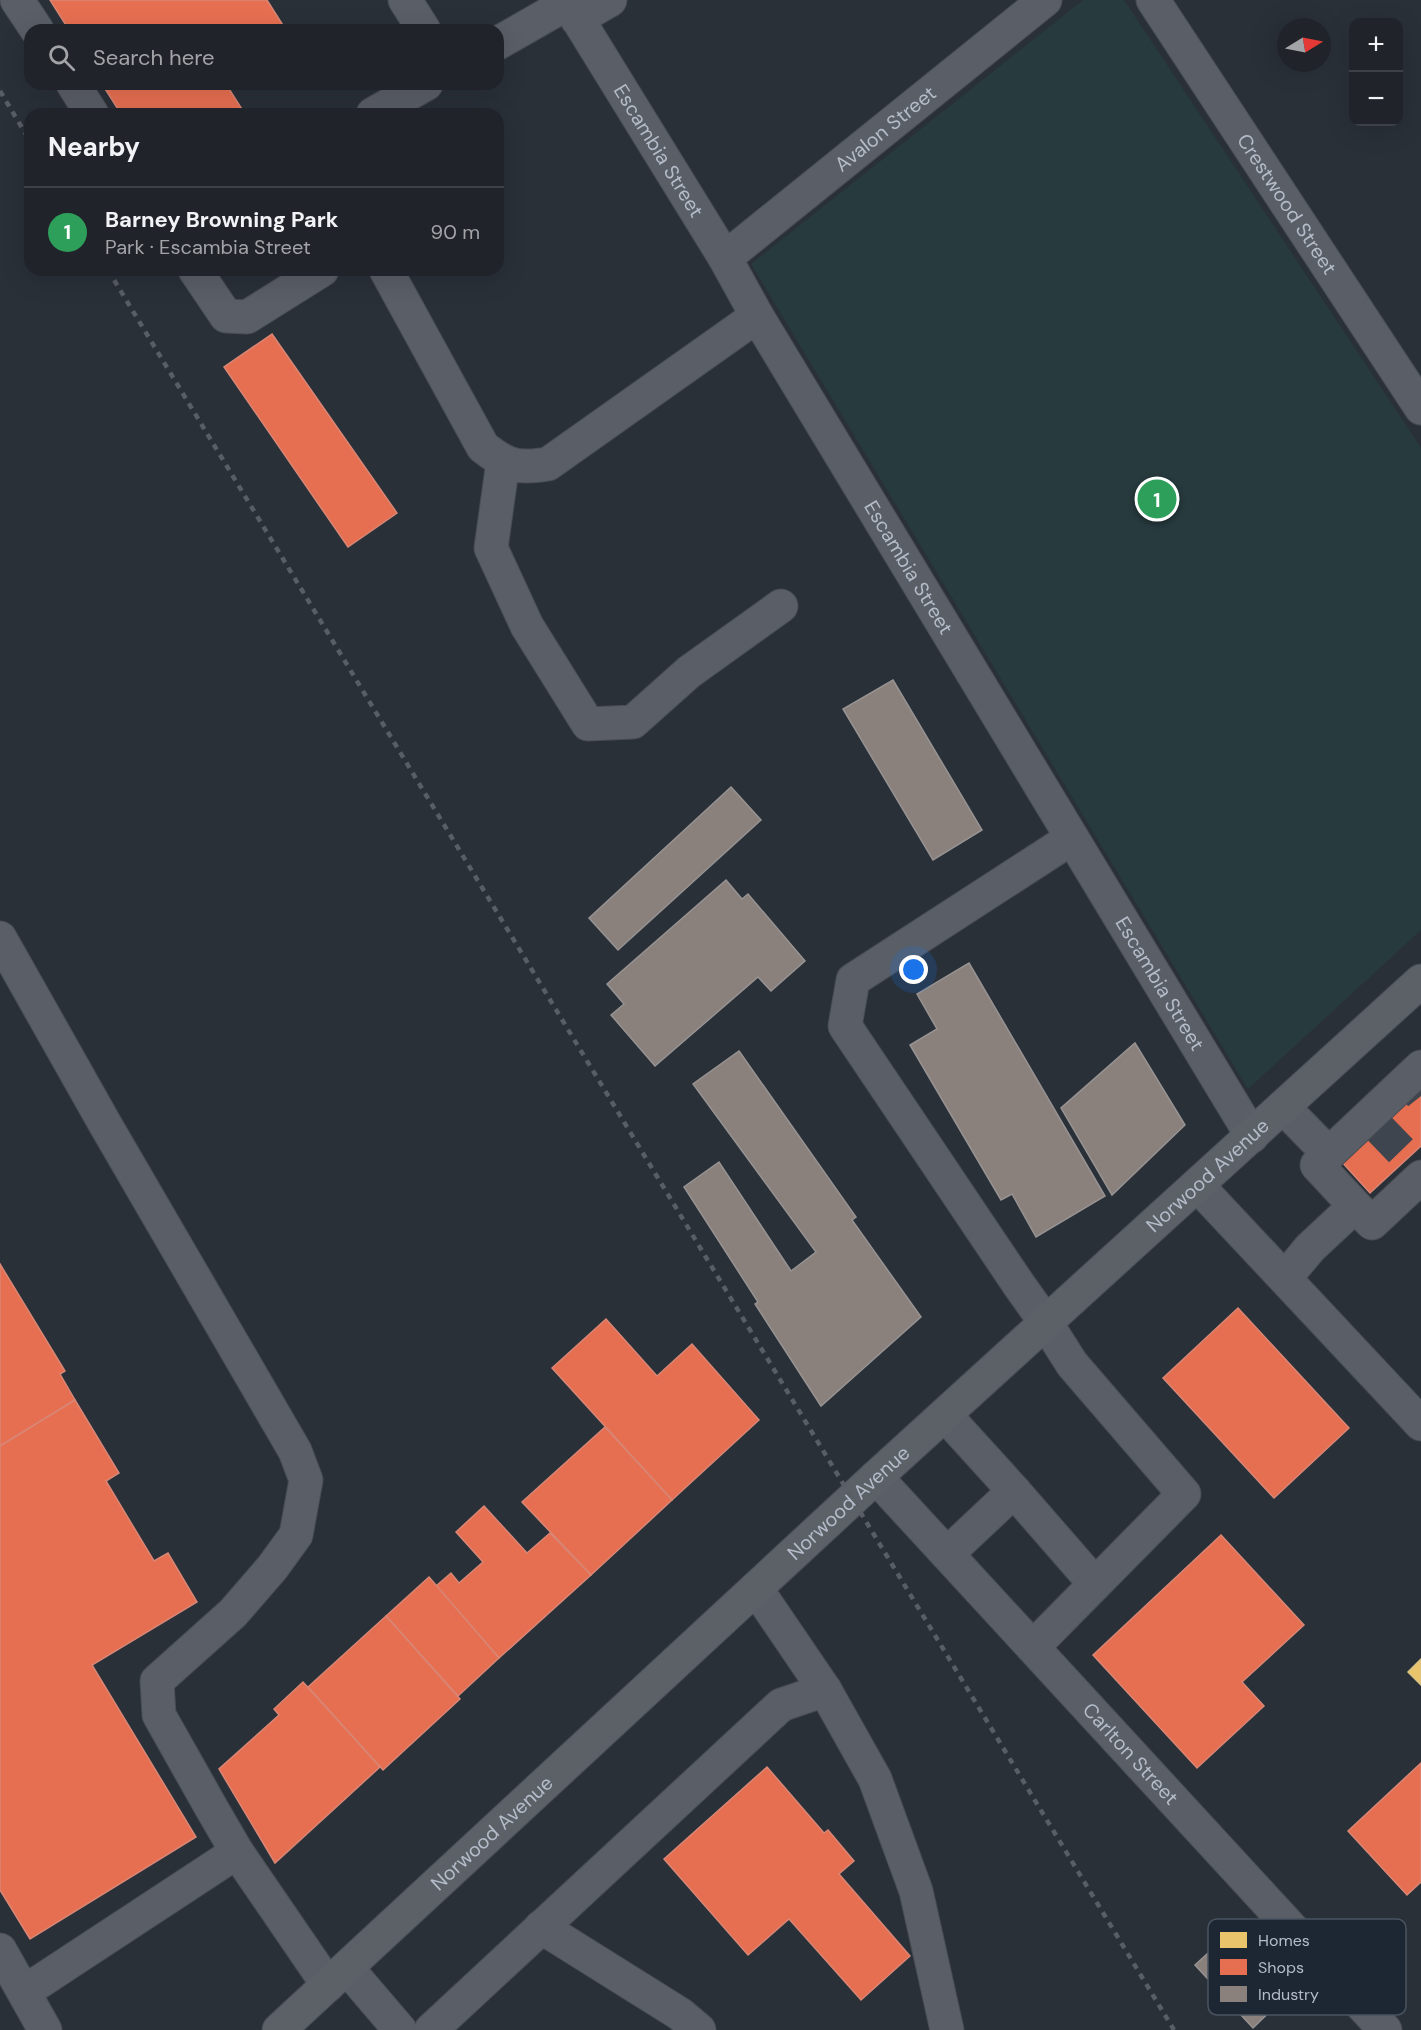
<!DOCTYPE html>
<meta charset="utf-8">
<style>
:root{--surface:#20242a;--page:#282c32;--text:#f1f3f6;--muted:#a2a4a8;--line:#3d4147;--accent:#848b96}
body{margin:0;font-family:"DM Sans",sans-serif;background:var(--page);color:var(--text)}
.controls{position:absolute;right:18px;top:18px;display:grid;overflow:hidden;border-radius:12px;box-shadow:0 6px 24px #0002}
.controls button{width:54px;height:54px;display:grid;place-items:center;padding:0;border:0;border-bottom:2px solid var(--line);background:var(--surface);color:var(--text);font:30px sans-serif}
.compass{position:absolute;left:1277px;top:18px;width:54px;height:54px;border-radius:50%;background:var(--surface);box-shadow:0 6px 24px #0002;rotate:80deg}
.you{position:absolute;left:914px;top:970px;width:21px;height:21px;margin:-15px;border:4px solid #fff;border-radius:50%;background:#1a73e8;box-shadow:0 0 0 9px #1a73e833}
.badge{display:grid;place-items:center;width:39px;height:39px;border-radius:50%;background:var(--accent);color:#fff;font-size:20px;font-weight:700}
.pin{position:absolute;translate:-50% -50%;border:3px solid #fff;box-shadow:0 2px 6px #0006}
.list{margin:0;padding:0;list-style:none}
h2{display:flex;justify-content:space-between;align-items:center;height:78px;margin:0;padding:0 24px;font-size:26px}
h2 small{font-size:20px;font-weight:400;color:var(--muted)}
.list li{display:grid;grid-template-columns:39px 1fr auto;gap:18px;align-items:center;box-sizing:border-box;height:90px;padding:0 24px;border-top:2px solid var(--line)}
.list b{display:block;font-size:22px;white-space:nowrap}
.list p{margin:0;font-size:20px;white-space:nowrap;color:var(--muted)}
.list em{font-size:20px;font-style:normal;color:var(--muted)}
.icon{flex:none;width:33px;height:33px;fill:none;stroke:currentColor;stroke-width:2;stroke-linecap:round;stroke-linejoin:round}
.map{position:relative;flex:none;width:1421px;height:2030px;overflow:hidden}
.search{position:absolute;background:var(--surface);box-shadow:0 6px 24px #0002;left:24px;top:24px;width:480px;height:66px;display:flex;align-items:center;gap:15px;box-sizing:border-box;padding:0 21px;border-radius:18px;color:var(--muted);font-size:22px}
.panel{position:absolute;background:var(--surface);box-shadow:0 6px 24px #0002;left:24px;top:108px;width:480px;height:168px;border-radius:18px}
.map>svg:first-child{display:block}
.green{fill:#273a3e}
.homes{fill:#e9c46a;stroke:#d9c286;stroke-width:1.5}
.shops{fill:#e76f51;stroke:#d88675;stroke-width:1.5}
.industry{fill:#8a817c;stroke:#979393;stroke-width:1.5}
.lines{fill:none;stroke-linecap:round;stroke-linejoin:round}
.minor-tunnel{stroke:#3f454e;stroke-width:33;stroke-dasharray:33 16;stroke-linecap:butt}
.minor-casing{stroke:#484c53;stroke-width:35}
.major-casing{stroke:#484c55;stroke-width:35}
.minor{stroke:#5a5e66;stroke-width:33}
.major{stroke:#5c6168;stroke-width:33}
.rail{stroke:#595d64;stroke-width:4.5;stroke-dasharray:6 6;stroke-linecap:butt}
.labels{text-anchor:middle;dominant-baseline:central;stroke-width:6;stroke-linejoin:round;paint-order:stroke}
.street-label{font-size:20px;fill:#b4bcc9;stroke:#1d2633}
.key{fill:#1d2633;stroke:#4a5360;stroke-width:1.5}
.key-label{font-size:16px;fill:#b4bcc9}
</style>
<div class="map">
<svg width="1421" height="2030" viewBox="0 0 1421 2030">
<rect width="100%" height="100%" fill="#2a3038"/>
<path class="green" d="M 1083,0 L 1124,0 L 1421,448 L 1421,930 L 1248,1089 L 751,264 Z"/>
<path class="homes" d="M 1421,1659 L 1421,1685 L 1408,1672 Z"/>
<g class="shops">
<path d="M 50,0 L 267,0 L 286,30 L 69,30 Z"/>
<path d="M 102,84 L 226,84 L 245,114 L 121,114 Z"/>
<path d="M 272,334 L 397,513 L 348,547 L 224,367 Z"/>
<path d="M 1421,1087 L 1421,1146 L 1370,1193 L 1341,1161 Z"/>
<path d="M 0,1264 L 65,1371 L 60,1374 L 75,1400 L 0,1446 Z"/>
<path d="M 1238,1308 L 1349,1428 L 1274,1498 L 1163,1378 Z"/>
<path d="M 606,1319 L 657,1376 L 692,1344 L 759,1420 L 672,1500 L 552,1368 Z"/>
<path d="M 75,1400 L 119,1473 L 106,1481 L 154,1561 L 168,1553 L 197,1602 L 92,1665 L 196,1837 L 30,1939 L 0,1890 L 0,1446 Z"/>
<path d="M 605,1427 L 672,1500 L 591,1575 L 522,1502 Z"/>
<path d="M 484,1506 L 527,1553 L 550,1533 L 591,1575 L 499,1658 L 436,1586 L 451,1573 L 459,1583 L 483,1562 L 456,1532 Z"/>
<path d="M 1221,1535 L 1304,1625 L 1242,1682 L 1264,1706 L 1197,1768 L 1093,1655 Z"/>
<path d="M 429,1577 L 499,1658 L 458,1696 L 386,1616 Z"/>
<path d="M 386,1616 L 460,1699 L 383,1770 L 308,1687 Z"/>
<path d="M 303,1682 L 380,1767 L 275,1863 L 219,1769 L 279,1715 L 274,1709 Z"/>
<path d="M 1421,1763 L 1421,1882 L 1407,1895 L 1348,1831 Z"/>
<path d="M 767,1767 L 824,1833 L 828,1830 L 854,1861 L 839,1874 L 910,1956 L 861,2000 L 789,1919 L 748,1955 L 664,1859 Z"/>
</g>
<g class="industry">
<path d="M 893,680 L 982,830 L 933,860 L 843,709 Z"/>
<path d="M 731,787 L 761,820 L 618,950 L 589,918 Z"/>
<path d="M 726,880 L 742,899 L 748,894 L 805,961 L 771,991 L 758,977 L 655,1066 L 611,1015 L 624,1004 L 607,984 Z"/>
<path d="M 969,963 L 1105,1196 L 1036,1237 L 1012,1194 L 1001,1200 L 910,1045 L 937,1029 L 917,994 Z"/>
<path d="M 1135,1043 L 1185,1125 L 1112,1195 L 1061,1108 Z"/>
<path d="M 739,1051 L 856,1217 L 852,1220 L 921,1317 L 821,1406 L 755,1304 L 758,1302 L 684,1187 L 719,1162 L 791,1271 L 816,1252 L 693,1084 Z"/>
<path d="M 1231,1932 L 1288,1994 L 1253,2028 L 1195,1965 Z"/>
</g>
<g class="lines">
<g class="minor-tunnel">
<path d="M 1417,1091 L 1421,1096"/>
<path d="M 1378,1127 L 1408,1158"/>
</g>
<g class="minor-casing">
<g id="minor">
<path d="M 17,0 L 37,30"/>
<path d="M 405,0 L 424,30"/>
<path id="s1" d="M 566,0 L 725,258 L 757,316 L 1252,1136"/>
<path id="s2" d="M 1153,0 L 1421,408"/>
<path d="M 577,19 L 610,0"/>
<path d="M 498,43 L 568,3"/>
<path d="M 73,84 L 92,114"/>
<path d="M 373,114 L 426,84"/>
<path id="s3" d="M 725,258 L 1045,0"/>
<path d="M 195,270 L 226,316 L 247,317 L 322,270"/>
<path d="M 386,270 L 483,447 C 507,466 517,469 548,464 L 757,316"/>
<path d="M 503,462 L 491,548 L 527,626 L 588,724 L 633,722 L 689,672 L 781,606"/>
<path d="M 0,938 L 105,1124 L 295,1451 L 306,1480 L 296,1535 L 272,1568 L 233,1613 L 157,1681 L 159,1715 L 212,1809 L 237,1852 L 328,1985"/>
<path d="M 1283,1107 L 1329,1154"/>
<path d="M 1197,1185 L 1421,1424"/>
<path d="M 1355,1206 L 1372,1223 L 1421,1177"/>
<path d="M 1285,1278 L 1310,1248 L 1355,1206 L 1317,1165 L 1421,1067"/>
<path d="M 945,1415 L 1014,1491"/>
<path id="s4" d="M 876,1477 L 1385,2030"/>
<path d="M 947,1554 L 1014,1491 L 1095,1584"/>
<path d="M 757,1590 L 825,1690 L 875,1779 L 916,1891 L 947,2030"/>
<path d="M 1033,1647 L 1184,1494 L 1072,1364 L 1046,1323 L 1019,1285 L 845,1026 L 853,980 L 1072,838"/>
<path d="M 541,1927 L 680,2014 L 699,2030"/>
<path d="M 0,1950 L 45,2030"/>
<path d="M 347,1968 L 400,2030"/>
<path d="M 24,1992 L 237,1852"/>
<path d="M 431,2030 L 781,1705 L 825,1690"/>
</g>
</g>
<g class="major-casing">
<g id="major">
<path id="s5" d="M 279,2030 L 876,1477 L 1421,981"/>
</g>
</g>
<use href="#minor" class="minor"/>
<use href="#major" class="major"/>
<g class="rail">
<path d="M 0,91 L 30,141"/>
<path d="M 108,270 L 1174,2030"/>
</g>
</g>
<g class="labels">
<g class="street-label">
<text stroke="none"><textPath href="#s3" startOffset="206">Avalon Street</textPath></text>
<text stroke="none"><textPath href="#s1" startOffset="177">Escambia Street</textPath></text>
<text stroke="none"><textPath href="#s2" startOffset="244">Crestwood Street</textPath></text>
<text stroke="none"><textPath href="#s1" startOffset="663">Escambia Street</textPath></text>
<text stroke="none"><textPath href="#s1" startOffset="1149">Escambia Street</textPath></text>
<text stroke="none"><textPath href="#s5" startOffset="1262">Norwood Avenue</textPath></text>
<text stroke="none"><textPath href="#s5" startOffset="776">Norwood Avenue</textPath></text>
<text stroke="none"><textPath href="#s4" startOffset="376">Carlton Street</textPath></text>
<text stroke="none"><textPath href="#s5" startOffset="290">Norwood Avenue</textPath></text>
</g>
</g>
<rect x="1208" y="1919" width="198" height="96" rx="9" class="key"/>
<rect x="1220" y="1932" width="27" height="16" fill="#e9c46a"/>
<rect x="1220" y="1959" width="27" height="16" fill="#e76f51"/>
<rect x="1220" y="1986" width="27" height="16" fill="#8a817c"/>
<g class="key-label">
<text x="1258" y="1946">Homes</text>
<text x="1258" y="1973">Shops</text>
<text x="1258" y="2000">Industry</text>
</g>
</svg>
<div class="controls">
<button>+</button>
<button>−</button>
</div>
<svg class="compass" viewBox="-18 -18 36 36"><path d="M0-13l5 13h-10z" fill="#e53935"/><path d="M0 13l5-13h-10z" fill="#a2a4a8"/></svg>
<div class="you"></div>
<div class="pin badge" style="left:1157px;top:499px;background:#2e9e5b">1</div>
<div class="search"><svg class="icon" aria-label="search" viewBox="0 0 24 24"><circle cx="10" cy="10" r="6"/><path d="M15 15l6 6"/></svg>Search here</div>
<section class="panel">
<h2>Nearby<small></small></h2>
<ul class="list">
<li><span class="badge" style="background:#2e9e5b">1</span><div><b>Barney Browning Park</b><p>Park · Escambia Street</p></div><em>90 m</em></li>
</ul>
</section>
</div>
